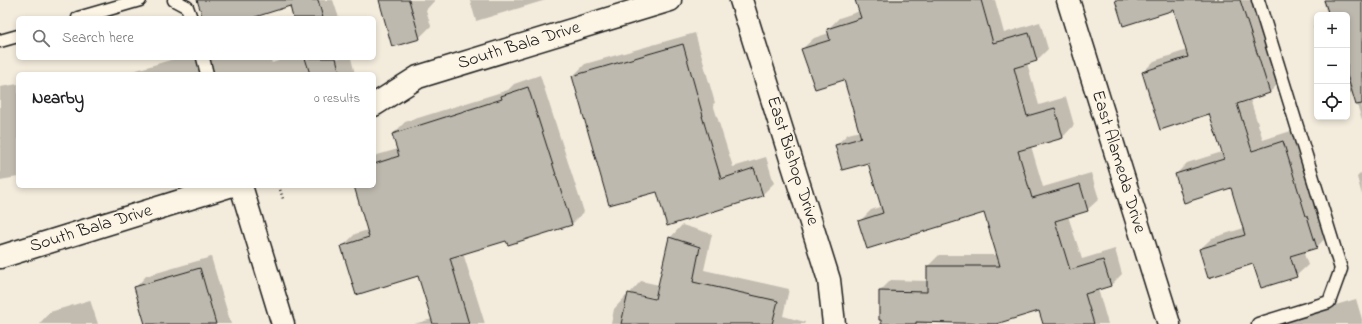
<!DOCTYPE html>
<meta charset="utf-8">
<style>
:root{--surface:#fff;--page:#f6f6f6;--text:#202124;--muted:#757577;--line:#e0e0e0}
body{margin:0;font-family:"Indie Flower",sans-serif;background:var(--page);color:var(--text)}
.controls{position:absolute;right:12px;top:12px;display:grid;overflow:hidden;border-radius:6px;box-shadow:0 2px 6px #0003}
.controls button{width:36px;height:36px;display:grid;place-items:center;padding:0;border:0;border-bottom:1px solid var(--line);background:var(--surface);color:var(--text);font:20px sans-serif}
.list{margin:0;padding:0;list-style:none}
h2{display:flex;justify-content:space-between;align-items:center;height:52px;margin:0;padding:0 16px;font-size:17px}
h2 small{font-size:13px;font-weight:400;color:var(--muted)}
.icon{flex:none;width:22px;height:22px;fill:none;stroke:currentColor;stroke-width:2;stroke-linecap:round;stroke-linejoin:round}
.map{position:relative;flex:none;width:1362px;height:324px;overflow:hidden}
.search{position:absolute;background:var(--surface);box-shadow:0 2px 6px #0003;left:16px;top:16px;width:360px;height:44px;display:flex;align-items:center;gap:10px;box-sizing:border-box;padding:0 14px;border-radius:6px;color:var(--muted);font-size:15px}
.panel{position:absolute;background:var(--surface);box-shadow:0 2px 6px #0003;left:16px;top:72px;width:360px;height:116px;border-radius:6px}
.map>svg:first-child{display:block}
.shadow{fill:#0003;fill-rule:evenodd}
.building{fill:#beb9ae;stroke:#1c1c1c}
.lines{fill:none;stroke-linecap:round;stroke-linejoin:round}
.lane-casing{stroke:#1c1c1c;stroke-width:15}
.street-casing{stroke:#1c1c1c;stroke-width:25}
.path{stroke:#1c1c1c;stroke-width:2.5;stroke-dasharray:1 3;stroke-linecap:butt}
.lane{stroke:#fcf5e5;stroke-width:12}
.street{stroke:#fcf5e5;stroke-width:22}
.labels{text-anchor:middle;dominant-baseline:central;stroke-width:3.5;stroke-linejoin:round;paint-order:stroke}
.street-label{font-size:18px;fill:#1c1c1c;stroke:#fcf5e5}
</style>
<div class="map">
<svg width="1362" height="324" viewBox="0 0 1362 324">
<rect width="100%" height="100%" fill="#f3ecdd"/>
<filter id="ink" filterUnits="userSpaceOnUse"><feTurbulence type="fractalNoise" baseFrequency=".025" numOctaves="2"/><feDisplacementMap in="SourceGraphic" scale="8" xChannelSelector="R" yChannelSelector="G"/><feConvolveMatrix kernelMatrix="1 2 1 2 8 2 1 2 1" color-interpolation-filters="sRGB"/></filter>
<g filter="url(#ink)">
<g class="shadow">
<path d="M 198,0 L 333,0 L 339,18 L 294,18 L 291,5 L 257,15 L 258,18 L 204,18 Z"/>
<path d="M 380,0 L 435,0 L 426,10 L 431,26 L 419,38 Z"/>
<path d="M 470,0 L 546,0 L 476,21 Z"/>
<path d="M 856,0 L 995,0 L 1004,33 L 1040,22 L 1048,49 L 1037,60 L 1027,63 L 1039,105 L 1066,97 L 1074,125 L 1063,137 L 1031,146 L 1043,187 L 1091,173 L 1099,199 L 1087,210 L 1068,216 L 1082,259 L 1115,249 L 1122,274 L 1111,285 L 1098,289 L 1108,324 L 1044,324 L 1040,309 L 927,322 L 927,324 L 882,324 L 880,291 L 891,280 L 928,281 L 928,266 L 939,255 L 998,255 L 985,212 L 860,221 L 871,210 L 882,206 L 869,162 L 836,145 L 848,134 L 860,131 L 845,78 L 802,49 L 814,38 L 829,33 L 828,29 L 839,18 L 860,11 Z"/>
<path d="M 1116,0 L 1255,0 L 1281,81 L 1270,92 L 1250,99 L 1263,140 L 1294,130 L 1328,235 L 1317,247 L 1303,251 L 1308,265 L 1296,276 L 1254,263 L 1200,249 L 1212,238 L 1244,228 L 1231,187 L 1176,174 L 1187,163 L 1222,152 L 1210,113 L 1143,72 L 1154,61 L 1187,50 L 1174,9 Z"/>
<path d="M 1323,0 L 1362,0 L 1362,120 L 1353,92 L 1347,94 L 1347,15 L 1324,15 L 1327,14 Z"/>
<path d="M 1317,22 L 1317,40 L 1313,26 Z"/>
<path d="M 695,33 L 715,103 L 713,104 L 733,167 L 766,157 L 774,183 L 762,195 L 658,191 L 573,76 L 585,64 Z"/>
<path d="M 177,58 L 270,58 L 272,63 L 287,58 L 351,58 L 355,74 L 123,74 Z"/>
<path d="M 540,75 L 584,212 L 572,224 L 507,240 L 463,253 L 485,324 L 414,324 L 432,319 L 419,274 L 343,246 L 355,234 L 368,230 L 355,186 L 374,186 L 374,156 L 398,149 L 393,134 L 405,122 L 508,90 L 514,84 Z"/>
<path d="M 18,84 L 18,177 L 0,180 L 0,87 Z"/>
<path d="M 1362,172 L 1362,195 L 1357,177 Z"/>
<path d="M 682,225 L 712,234 L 704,270 L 789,289 L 783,316 L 805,322 L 804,324 L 611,324 L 614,309 L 626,296 L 628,297 L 629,294 L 641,281 L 659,285 L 670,238 ZM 636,294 L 660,299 L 659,301 L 636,296 Z"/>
<path d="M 211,257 L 231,324 L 146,324 L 135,288 L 146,276 Z"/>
<path d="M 1356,299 L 1362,319 L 1362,324 L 1271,324 Z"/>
<path d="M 90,300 L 98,324 L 39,324 L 50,312 Z"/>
</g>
<g class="building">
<path d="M 197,0 L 318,0 L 323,18 L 293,18 L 290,6 L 252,18 L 203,18 Z"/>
<path d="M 379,0 L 409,0 L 420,39 L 392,47 Z"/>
<path d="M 855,0 L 981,0 L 993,43 L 1029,33 L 1037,61 L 1014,68 L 1027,116 L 1055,108 L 1063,138 L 1018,151 L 1032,198 L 1080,184 L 1088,211 L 1055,221 L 1070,270 L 1103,260 L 1111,286 L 1085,294 L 1094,324 L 1043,324 L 1039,311 L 996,324 L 916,322 L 916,324 L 881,324 L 881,320 L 879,320 L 879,291 L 927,292 L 927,266 L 1000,266 L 984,213 L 867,249 L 858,221 L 883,213 L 868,163 L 842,170 L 835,145 L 861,138 L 844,80 L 815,89 L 801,49 L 830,40 L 827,29 L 861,18 Z"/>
<path d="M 1115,0 L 1240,0 L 1270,93 L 1237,104 L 1252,151 L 1283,141 L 1306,216 L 1307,216 L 1317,248 L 1290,256 L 1297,277 L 1261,288 L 1253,264 L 1208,278 L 1199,249 L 1245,235 L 1231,188 L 1184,203 L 1175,174 L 1224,159 L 1209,114 L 1160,130 L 1142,72 L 1188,57 L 1174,10 L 1123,26 Z"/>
<path d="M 1324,0 L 1362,0 L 1362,104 L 1356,105 L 1347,75 L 1347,15 L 1329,15 Z"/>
<path d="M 683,44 L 703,116 L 702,116 L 721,179 L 754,168 L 763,196 L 667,226 L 657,192 L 609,205 L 572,76 Z"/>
<path d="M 305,58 L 336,58 L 340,74 L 310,74 Z"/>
<path d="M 528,87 L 572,225 L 508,245 L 506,241 L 450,258 L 469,324 L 433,324 L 418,276 L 356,295 L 341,246 L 369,237 L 354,186 L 374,186 L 374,164 L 399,156 L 392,134 L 502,99 L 501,96 Z"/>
<path d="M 669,237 L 700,247 L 693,282 L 778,301 L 772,324 L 621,324 L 628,293 L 655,299 Z"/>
<path d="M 200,268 L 216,324 L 145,324 L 134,287 Z"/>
</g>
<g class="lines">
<g class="lane-casing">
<g id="lane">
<path d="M 174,0 L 187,7 L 191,18"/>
<path d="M 1258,0 L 1341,269 L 1329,302 L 1258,324"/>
<path d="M 78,18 L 140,0"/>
<path d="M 0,41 L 18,36"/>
<path d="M 203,58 L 207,74"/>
</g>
</g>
<g class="street-casing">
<g id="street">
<path d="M 741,0 L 829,280 L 834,324"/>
<path d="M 1068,0 L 1169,324"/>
<path d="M 374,105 L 418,77 L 670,0"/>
<path d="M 241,186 L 283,324"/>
<path d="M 0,257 L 229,186"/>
</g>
</g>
<path class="path" d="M 279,186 L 283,199"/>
<use href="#lane" class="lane"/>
<use href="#street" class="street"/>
</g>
</g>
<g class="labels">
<g class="street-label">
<text transform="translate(519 46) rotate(-17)">South Bala Drive</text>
<text transform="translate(792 161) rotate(72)">East Bishop Drive</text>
<text transform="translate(1118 162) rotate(73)">East Alameda Drive</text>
<text transform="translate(91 229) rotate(-17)">South Bala Drive</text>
</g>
</g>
</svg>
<div class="controls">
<button>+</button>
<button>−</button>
<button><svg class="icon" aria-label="locate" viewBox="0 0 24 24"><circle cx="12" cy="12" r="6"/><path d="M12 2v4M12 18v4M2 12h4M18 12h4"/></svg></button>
</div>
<div class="search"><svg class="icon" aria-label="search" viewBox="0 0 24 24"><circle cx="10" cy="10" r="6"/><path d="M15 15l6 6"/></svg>Search here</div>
<section class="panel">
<h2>Nearby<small>0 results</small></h2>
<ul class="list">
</ul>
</section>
</div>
